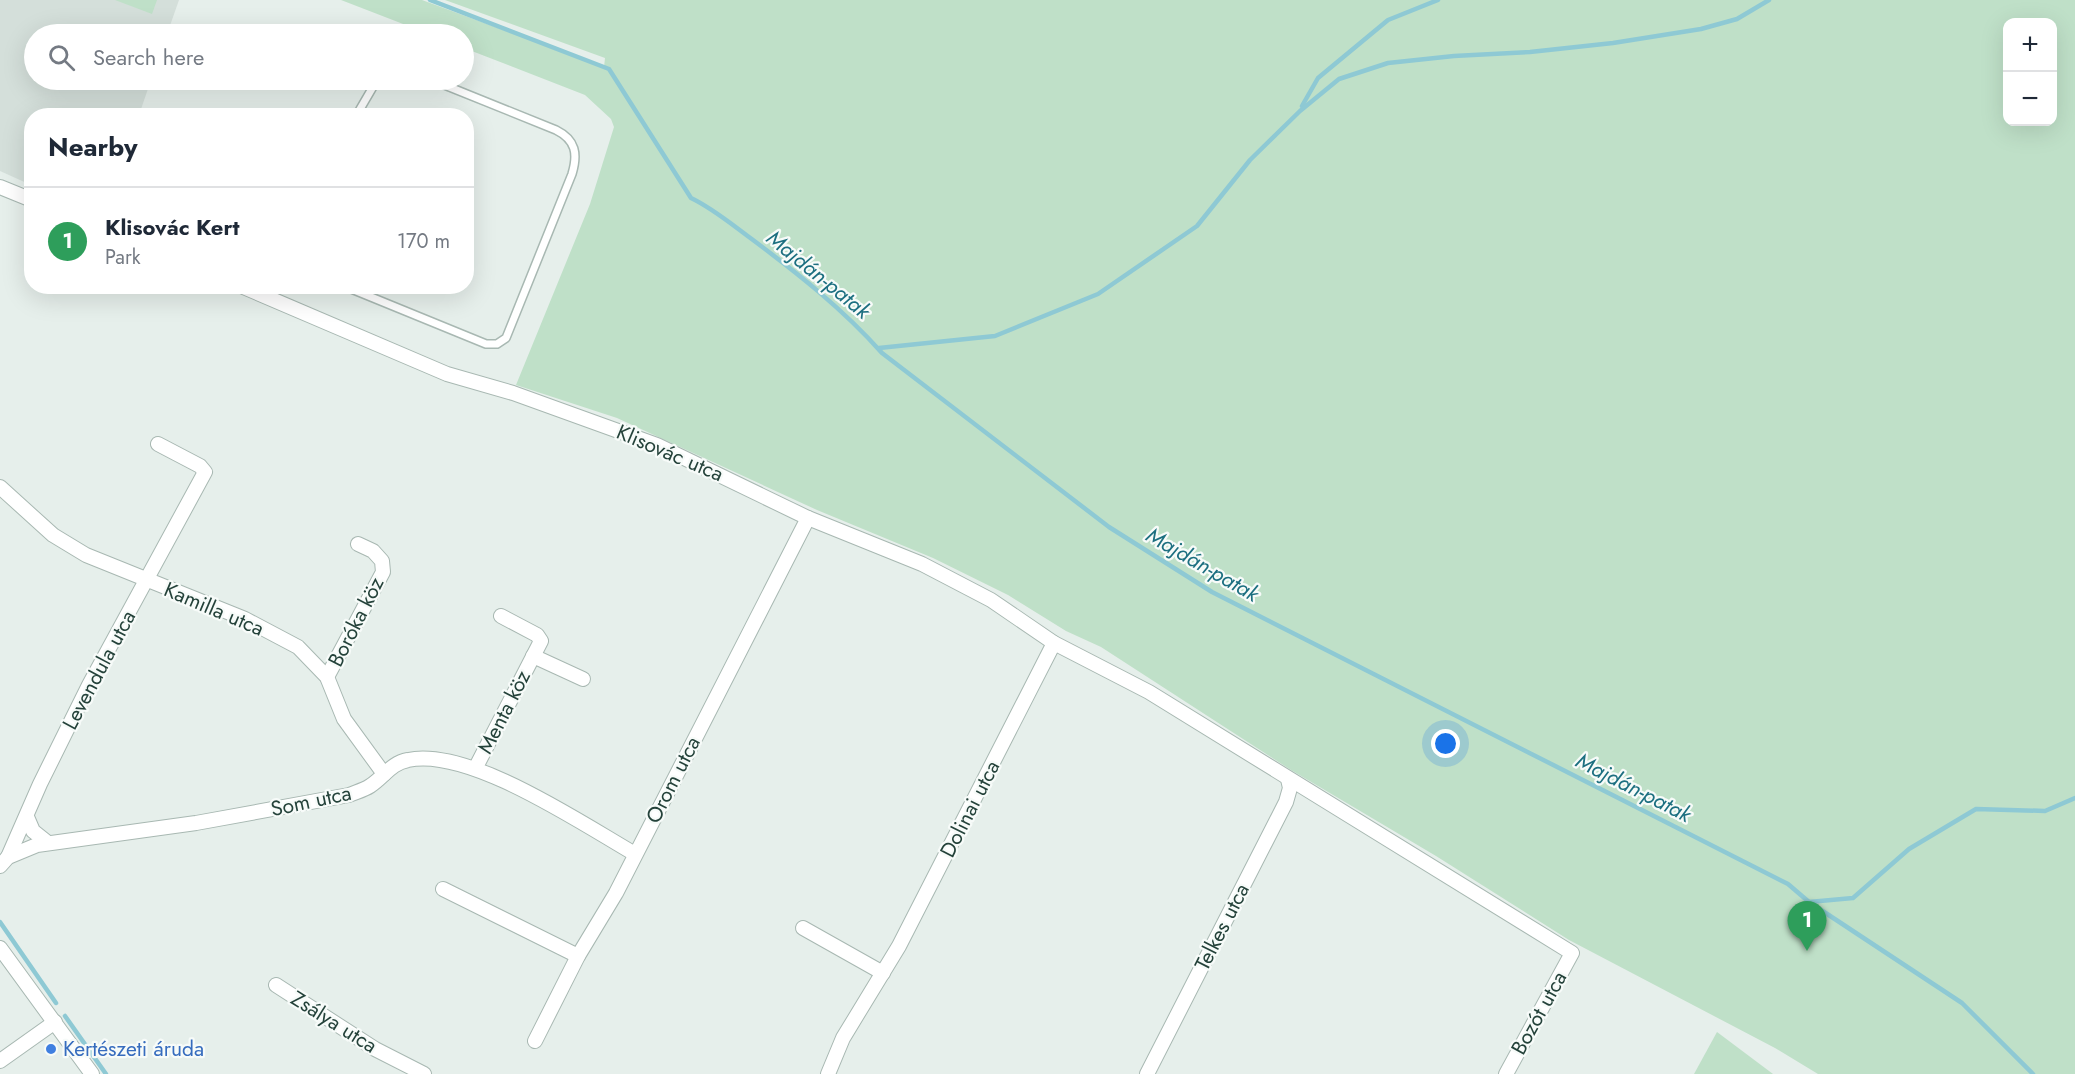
<!DOCTYPE html>
<meta charset="utf-8">
<style>
:root{--surface:#fff;--page:#f2f2f3;--text:#1f2937;--muted:#747a83;--line:#e0e1e3;--accent:#2563eb}
body{margin:0;font-family:Jost,sans-serif;background:var(--page);color:var(--text)}
.controls{position:absolute;right:18px;top:18px;display:grid;overflow:hidden;border-radius:12px;box-shadow:0 6px 24px #0002}
.controls button{width:54px;height:54px;display:grid;place-items:center;padding:0;border:0;border-bottom:2px solid var(--line);background:var(--surface);color:var(--text);font:30px sans-serif}
.you{position:absolute;left:1446px;top:744px;width:21px;height:21px;margin:-15px;border:4px solid #fff;border-radius:50%;background:#1a73e8;box-shadow:0 0 0 9px #1a73e833}
.badge{display:grid;place-items:center;width:39px;height:39px;border-radius:50%;background:var(--accent);color:#fff;font-size:20px;font-weight:700}
.pin{position:absolute;translate:-50% -50px;filter:drop-shadow(0 2px 3px #0008)}
.pin::after{content:'';position:absolute;top:32px;width:21px;height:18px;background:inherit;clip-path:polygon(0 0,100% 0,50% 100%)}
.list{margin:0;padding:0;list-style:none}
h2{display:flex;justify-content:space-between;align-items:center;height:78px;margin:0;padding:0 24px;font-size:26px}
h2 small{font-size:20px;font-weight:400;color:var(--muted)}
.list li{display:grid;grid-template-columns:39px 1fr auto;gap:18px;align-items:center;box-sizing:border-box;height:108px;padding:0 24px;border-top:2px solid var(--line)}
.list b{display:block;font-size:22px;white-space:nowrap}
.list p{margin:0;font-size:20px;white-space:nowrap;color:var(--muted)}
.list em{font-size:20px;font-style:normal;color:var(--muted)}
.icon{flex:none;width:33px;height:33px;fill:none;stroke:currentColor;stroke-width:2;stroke-linecap:round;stroke-linejoin:round}
.map{position:relative;flex:none;width:2075px;height:1074px;overflow:hidden}
.search{position:absolute;background:var(--surface);box-shadow:0 6px 24px #0002;left:24px;top:24px;width:450px;height:66px;display:flex;align-items:center;gap:15px;box-sizing:border-box;padding:0 21px;border-radius:33px;color:var(--muted);font-size:22px}
.panel{position:absolute;background:var(--surface);box-shadow:0 6px 24px #0002;left:24px;top:108px;width:450px;height:186px;border-radius:24px}
.map>svg:first-child{display:block}
.built{fill:#d4dfda}
.green{fill:#bfe0c8;fill-rule:evenodd}
.lines{fill:none;stroke-linecap:round;stroke-linejoin:round}
.stream{stroke:#8ec9d4;stroke-width:4.5}
.lane-casing{stroke:#a8b8b2;stroke-width:10}
.street-casing{stroke:#a8b8b2;stroke-width:16}
.lane{stroke:#fff;stroke-width:7}
.street{stroke:#fff;stroke-width:14}
.shop-dot{fill:#3f7fe0;stroke:#f7fbf9;stroke-width:2}
.labels{text-anchor:middle;dominant-baseline:central;stroke-width:4.5;stroke-linejoin:round;paint-order:stroke}
.street-label{font-size:21px;fill:#24423a;stroke:#f7fbf9}
.shop-label{font-size:21px;fill:#366cbe;stroke:#f7fbf9;text-anchor:start}
.water-label{font-size:22px;font-style:italic;fill:#1c6f80;stroke:#f7fbf9}
</style>
<div class="map">
<svg width="2075" height="1074" viewBox="0 0 2075 1074">
<rect width="100%" height="100%" fill="#e6efeb"/>
<path class="built" d="M 0,0 L 179,0 L 167,34 L 34,34 L 34,80 L 151,80 L 139,115 L 32,116 L 31,185 L 0,171 Z"/>
<g class="green">
<path d="M 115,0 L 157,0 L 152,14 Z"/>
<path d="M 341,0 L 422,0 L 604,67 L 605,58 L 445,0 L 2075,0 L 2075,1074 L 1818,1074 L 1775,1048 L 1569,940 L 1436,856 L 1291,770 L 1101,647 L 1066,631 L 1008,595 L 933,558 L 817,510 L 617,418 L 516,385 L 590,204 L 614,127 L 611,119 L 585,95 L 464,48 L 464,34 L 429,34 ZM 2008,22 L 2052,22 L 2052,122 L 2008,122 Z"/>
<path d="M 1717,1032 L 1773,1074 L 1694,1074 Z"/>
</g>
<g class="lines">
<g class="stream">
<path d="M 430,0 L 609,69 L 691,198 C 712,208 730,223 749,237 C 796,272 843,309 882,353 L 1109,527 L 1212,592 L 1788,884 L 1809,902 L 1962,1003 L 2033,1074"/>
<path d="M 1302,106 L 1318,78 L 1388,20 L 1438,0"/>
<path d="M 879,348 L 995,336 L 1098,294 L 1197,226 L 1250,160 L 1300,111 L 1339,79 L 1388,63 L 1454,56 L 1530,52 L 1613,43 L 1701,29 L 1737,19 L 1769,0"/>
<path d="M 1809,902 L 1853,898 L 1909,849 L 1976,809 L 2045,811 L 2075,798"/>
<path d="M 0,922 L 56,1003"/>
<path d="M 65,1016 L 106,1074"/>
</g>
<g class="lane-casing">
<g id="lane">
<path d="M 356,116 L 377,80"/>
<path d="M 344,286 L 486,344 L 497,344 L 506,338 L 572,174 C 578,154 576,140 556,130 L 432,80"/>
<path d="M 269,298 L 280,286"/>
</g>
</g>
<g class="street-casing">
<g id="street">
<path d="M 0,187 L 32,200"/>
<path d="M 241,286 L 447,374 L 513,393 L 657,445 L 808,518 L 922,564 L 991,600 L 1054,643 L 1149,692 L 1572,953 L 1506,1074"/>
<path d="M 0,487 L 53,535 L 86,555 L 245,619 L 298,647 L 327,677 L 344,719 L 384,774"/>
<path d="M 533,656 L 583,679"/>
<path d="M 327,677 L 383,572 L 382,561 L 373,551 L 358,544"/>
<path d="M 476,767 L 541,641 L 537,635 L 501,616"/>
<path d="M 27,817 L 33,831 L 48,843"/>
<path d="M 8,857 L 40,784 L 89,685 L 205,472 L 200,466 L 158,444"/>
<path d="M 0,866 L 8,857 L 37,845 L 196,823 L 349,795 C 356,792 364,790 370,786 C 384,777 391,763 408,760 C 469,747 581,823 635,854"/>
<path d="M 443,889 L 578,956"/>
<path d="M 803,928 L 883,973"/>
<path d="M 0,948 L 92,1074"/>
<path d="M 276,985 L 375,1049 L 424,1074"/>
<path d="M 535,1041 L 578,956 L 616,893 L 808,518"/>
<path d="M 0,1061 L 55,1022"/>
<path d="M 828,1074 L 843,1038 L 899,946 L 1054,643"/>
<path d="M 1147,1074 L 1286,802 L 1290,788 L 1288,779"/>
</g>
</g>
<use href="#lane" class="lane"/>
<use href="#street" class="street"/>
</g>
<circle class="shop-dot" cx="51" cy="1049" r="6"/>
<g class="labels">
<g class="street-label">
<text transform="translate(670 453) rotate(23)">Klisovác utca</text>
<text transform="translate(214 609) rotate(23)">Kamilla utca</text>
<text transform="translate(356 622) rotate(-63)">Boróka köz</text>
<text transform="translate(99 670) rotate(-62)">Levendula utca</text>
<text transform="translate(504 712) rotate(-63)">Menta köz</text>
<text transform="translate(673 780) rotate(-63)">Orom utca</text>
<text transform="translate(311 801) rotate(-12)">Som utca</text>
<text transform="translate(970 809) rotate(-63)">Dolinai utca</text>
<text transform="translate(1222 927) rotate(-63)">Telkes utca</text>
<text transform="translate(1539 1013) rotate(-61)">Bozót utca</text>
<text transform="translate(334 1022) rotate(32)">Zsálya utca</text>
</g>
<g class="shop-label">
<text x="63" y="1049">Kertészeti áruda</text>
</g>
<g class="water-label">
<text transform="translate(819 274) rotate(39)">Majdán-patak</text>
<text transform="translate(1203 564) rotate(30)">Majdán-patak</text>
<text transform="translate(1634 787) rotate(27)">Majdán-patak</text>
</g>
</g>
</svg>
<div class="controls">
<button>+</button>
<button>−</button>
</div>
<div class="you"></div>
<div class="pin badge" style="left:1807px;top:951px;background:#2e9e5b">1</div>
<div class="search"><svg class="icon" aria-label="search" viewBox="0 0 24 24"><circle cx="10" cy="10" r="6"/><path d="M15 15l6 6"/></svg>Search here</div>
<section class="panel">
<h2>Nearby<small></small></h2>
<ul class="list">
<li><span class="badge" style="background:#2e9e5b">1</span><div><b>Klisovác Kert</b><p>Park</p></div><em>170 m</em></li>
</ul>
</section>
</div>
